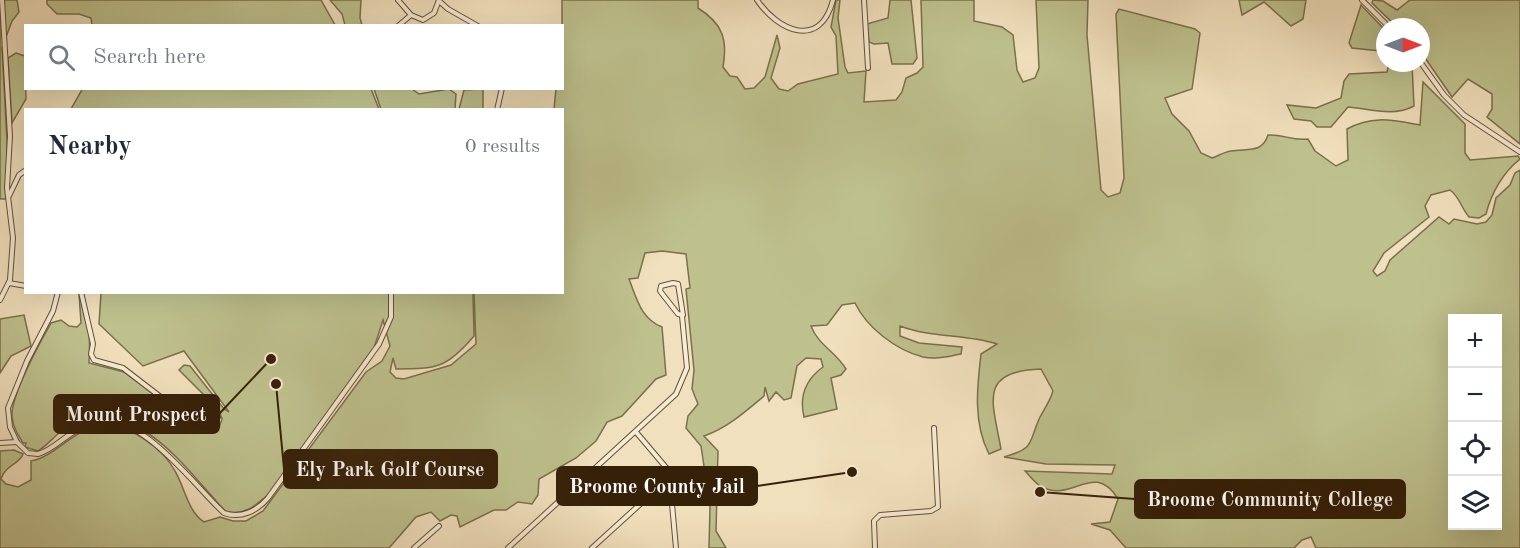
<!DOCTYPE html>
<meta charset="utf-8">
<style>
:root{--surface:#fff;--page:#f6f6f7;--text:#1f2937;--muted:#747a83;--line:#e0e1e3}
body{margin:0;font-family:"Old Standard TT",serif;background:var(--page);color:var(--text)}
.controls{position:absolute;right:18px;bottom:18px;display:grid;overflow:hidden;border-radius:0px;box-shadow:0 6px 24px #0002}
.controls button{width:54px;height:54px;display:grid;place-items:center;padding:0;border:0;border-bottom:2px solid var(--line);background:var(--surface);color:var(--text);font:30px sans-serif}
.compass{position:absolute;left:1376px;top:18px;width:54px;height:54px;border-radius:50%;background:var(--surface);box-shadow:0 6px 24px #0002;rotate:90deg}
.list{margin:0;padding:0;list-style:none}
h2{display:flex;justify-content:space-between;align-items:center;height:78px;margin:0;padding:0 24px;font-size:26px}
h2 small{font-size:20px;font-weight:400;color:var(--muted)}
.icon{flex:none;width:33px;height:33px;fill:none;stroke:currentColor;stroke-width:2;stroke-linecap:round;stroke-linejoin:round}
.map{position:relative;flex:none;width:1520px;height:548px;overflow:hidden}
.search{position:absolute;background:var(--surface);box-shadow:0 6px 24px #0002;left:24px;top:24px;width:540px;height:66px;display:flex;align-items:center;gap:15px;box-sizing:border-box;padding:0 21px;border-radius:0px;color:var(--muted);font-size:22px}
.panel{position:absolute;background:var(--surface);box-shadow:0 6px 24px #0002;left:24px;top:108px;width:540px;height:186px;border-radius:0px}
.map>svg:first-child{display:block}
.green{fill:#bec18e;stroke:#7a704b;stroke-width:1.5;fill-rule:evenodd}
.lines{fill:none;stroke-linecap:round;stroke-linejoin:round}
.minor-casing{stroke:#645035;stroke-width:6}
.minor{stroke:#f6ebd4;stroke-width:4}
.leader{fill:none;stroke:#352008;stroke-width:2}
.callout-dot{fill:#352008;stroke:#f6ebd4;stroke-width:2}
.callout{fill:#352008;stroke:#352008;stroke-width:2}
.callout-label{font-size:20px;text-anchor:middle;font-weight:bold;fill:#fff}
</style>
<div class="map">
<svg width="1520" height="548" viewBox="0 0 1520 548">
<rect width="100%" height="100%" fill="#f1e0bd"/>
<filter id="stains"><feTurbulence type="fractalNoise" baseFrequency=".00333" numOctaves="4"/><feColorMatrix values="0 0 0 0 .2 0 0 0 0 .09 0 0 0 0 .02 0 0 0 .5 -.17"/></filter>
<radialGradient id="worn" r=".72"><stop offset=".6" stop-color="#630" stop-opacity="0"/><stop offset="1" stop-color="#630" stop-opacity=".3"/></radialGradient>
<g class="green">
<path d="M 0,0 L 17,0 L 19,12 L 12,21 L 2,48 L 7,141 L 7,199 L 0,199 Z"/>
<path d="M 47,0 L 321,0 L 335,25 L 92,25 L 91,18 L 79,14 L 57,14 L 47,4 Z"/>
<path d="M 330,0 L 361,0 L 360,18 L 362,25 L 345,25 L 342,14 Z"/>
<path d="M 562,0 L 698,0 L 698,8 C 722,23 728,39 723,67 L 730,76 L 737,77 L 745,89 L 754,88 L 765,77 L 777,35 L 780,48 L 771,78 L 779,89 L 788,91 L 798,84 L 838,74 L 836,36 L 831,27 L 836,0 L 840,0 L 838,18 L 845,67 L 848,73 L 866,71 L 864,102 L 896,100 L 902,92 L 906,78 L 917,73 L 923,67 L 921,0 L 974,0 L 974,21 L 1002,27 L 1013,35 L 1017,70 L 1023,82 L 1035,78 L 1039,68 L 1036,0 L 1088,0 L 1087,35 L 1101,190 L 1108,197 L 1120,193 L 1124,178 L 1116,14 L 1119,9 L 1195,29 L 1200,33 L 1192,89 L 1165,98 L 1172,114 L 1189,131 L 1201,153 L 1212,158 C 1218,156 1224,152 1231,151 C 1247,148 1262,154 1268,135 C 1283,134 1292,141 1308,139 L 1315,151 L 1336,166 L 1348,160 L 1347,129 C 1372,115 1392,120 1420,125 L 1423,82 L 1465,124 L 1465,153 L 1470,160 L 1518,156 L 1520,159 C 1503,172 1491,194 1486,214 L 1479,218 L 1469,217 C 1461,208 1460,197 1450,190 L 1431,195 L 1425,206 L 1429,217 L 1384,253 L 1373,271 L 1377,276 L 1385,271 L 1390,260 L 1439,217 L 1449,224 L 1454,219 L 1477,224 L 1486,222 L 1492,215 L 1496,198 L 1510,185 L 1515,173 L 1520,170 L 1520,548 L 1316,548 L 1311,537 L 1302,540 L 1294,548 L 1126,548 L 1110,530 L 1091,524 L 1110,522 L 1118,499 C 1094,460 1072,503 1042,487 C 1036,484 1030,476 1025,471 L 1112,474 L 1115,465 L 1046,464 L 1004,457 C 1036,448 1028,443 1040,417 C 1045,408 1050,401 1053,391 L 1041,369 C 977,371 993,403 1001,449 L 989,454 C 973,423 977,387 981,354 L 997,344 C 965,334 931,338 900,326 L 900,336 L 919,343 L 962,347 L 961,354 C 949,356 936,360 923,357 C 896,350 867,328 855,303 L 842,305 L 827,325 L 811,326 C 818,345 836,352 846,369 L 841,375 L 831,378 L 837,409 L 804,417 C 799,396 805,380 823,367 L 821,359 L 806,358 L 797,366 L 791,398 L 784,400 L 776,392 L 769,401 L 765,387 L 764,396 C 745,412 727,428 704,436 L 718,451 L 716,531 L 726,548 L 709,548 L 710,507 L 701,446 L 686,428 L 688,416 L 698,404 L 692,389 L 694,370 L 686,289 L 690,288 L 686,254 L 662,251 L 645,253 L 638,278 L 629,279 C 637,299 641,319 662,327 L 666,375 L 656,379 L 622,416 L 607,422 L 596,441 L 576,458 L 539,479 L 538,495 L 532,504 L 518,502 L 506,510 L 494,510 L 460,527 L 457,516 L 451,515 L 440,521 L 431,512 L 416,517 L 389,548 L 0,548 L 0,451 L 14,450 L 23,454 C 20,464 6,464 1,479 L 6,484 L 18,487 L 31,480 L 31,461 C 55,457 72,430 100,425 C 125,420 164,450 175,471 C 185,488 188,512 204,522 L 220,517 L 233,521 L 246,521 L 263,511 L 366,372 L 382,361 L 390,346 L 383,320 L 373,351 L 271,492 C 258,504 244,517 225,511 C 182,465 135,390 63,430 C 54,436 48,445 38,451 L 25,447 L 26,443 L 23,443 C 18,435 13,427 12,417 C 10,397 40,342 51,323 L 61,320 L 69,326 L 77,327 L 81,323 L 79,294 C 91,314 90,341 89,363 L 124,372 L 162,400 L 198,411 L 201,418 L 197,425 L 210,433 L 219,428 L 222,419 L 219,410 L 179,370 L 184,365 L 190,366 L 224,409 L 229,412 L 184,351 L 143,366 L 99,324 L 101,293 L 473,293 L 474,336 C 447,368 437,369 396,369 L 393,358 L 390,372 L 396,378 L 404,379 L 451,365 L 476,344 L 474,293 L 562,292 L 562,110 L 554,109 L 556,89 L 562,88 ZM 1452,318 L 1498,318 L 1498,526 L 1452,526 Z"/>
<path d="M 890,0 L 911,0 L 917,58 L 913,64 L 892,64 L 888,43 L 874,44 L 869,42 L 867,24 L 888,18 Z"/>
<path d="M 1239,0 L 1306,0 L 1303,19 L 1291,26 L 1264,2 L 1242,15 Z"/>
<path d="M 1373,0 L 1383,1 L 1397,10 L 1410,0 L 1520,0 L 1520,144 L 1487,117 L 1492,109 L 1492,94 L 1468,79 L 1452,97 L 1421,52 L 1421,27 L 1397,27 L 1372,3 Z"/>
<path d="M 1361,5 L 1385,30 L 1385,55 L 1381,51 L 1352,48 L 1349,43 Z"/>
<path d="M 16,53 L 25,56 L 26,99 L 12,123 L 8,58 Z"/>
<path d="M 1389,63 L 1412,64 L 1414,106 C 1394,117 1370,109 1348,107 L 1331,127 L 1317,127 L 1311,121 L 1294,119 L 1287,105 L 1316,108 L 1341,98 L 1344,81 L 1349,74 L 1387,72 Z"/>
<path d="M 83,88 L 371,89 L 379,109 L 71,109 Z"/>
<path d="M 374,89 L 412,89 L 419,94 L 449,89 L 456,94 L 455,109 L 381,109 Z"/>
<path d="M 483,89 L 483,109 L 459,109 L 464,90 Z"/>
<path d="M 24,315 L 31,346 L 11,356 L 0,373 L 0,319 Z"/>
</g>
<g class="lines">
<g class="minor-casing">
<g id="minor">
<path d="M 398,0 L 411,15 L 423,20 L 434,13 L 439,0"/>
<path d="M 757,0 C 778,31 820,50 833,0"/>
<path d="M 864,0 L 868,68"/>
<path d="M 1362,0 L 1389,27"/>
<path d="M 439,1 L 448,9 L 478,26"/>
<path d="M 398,26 L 411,15"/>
<path d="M 1421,63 L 1444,95 L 1464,115 L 1520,152"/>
<path d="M 497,110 L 502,88"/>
<path d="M 9,196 L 19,175 L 26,170"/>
<path d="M 9,283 L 26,286"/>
<path d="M 673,283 L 678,284 L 683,315 L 678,314 L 660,291 L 661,286 Z"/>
<path d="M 58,292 L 53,311 L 27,361 L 8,408 L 10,427 L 17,442 L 28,453 L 38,454 C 55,450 70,429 93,422 C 140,409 193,485 224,513 C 241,519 257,511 268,498 L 379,344 L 391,317 L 391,292"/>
<path d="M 81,292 L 93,344 L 91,354 L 94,360 L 123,368 L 162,398 L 188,405 L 210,417 L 218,417"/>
<path d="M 0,300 L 10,280 L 13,238 L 7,188 L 10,136 L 2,0"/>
<path d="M 636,432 L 669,471 L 676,548"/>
<path d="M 0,443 L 17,442"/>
<path d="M 414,548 L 439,526"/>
<path d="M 508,548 L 676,394 L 687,368 L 682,316"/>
<path d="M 592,548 L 670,477"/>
<path d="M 875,548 L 874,521 L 880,515 L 931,511 L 938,507 L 934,428"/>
</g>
</g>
<use href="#minor" class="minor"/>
</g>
<path class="leader" d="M271 359L219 414M276 384L284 469M852 472L757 486M1040 492L1135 499"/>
<g class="callout-dot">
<circle cx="271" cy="359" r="6"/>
<circle cx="276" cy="384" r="6"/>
<circle cx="852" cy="472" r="6"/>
<circle cx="1040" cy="492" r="6"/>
</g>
<g class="callout">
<rect x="54" y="395" width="165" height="38" rx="6"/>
<rect x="284" y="450" width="213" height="38" rx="6"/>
<rect x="557" y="467" width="200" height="38" rx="6"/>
<rect x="1135" y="480" width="270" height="38" rx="6"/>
</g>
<g class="callout-label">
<text x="136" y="421">Mount Prospect</text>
<text x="390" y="476">Ely Park Golf Course</text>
<text x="657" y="493">Broome County Jail</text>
<text x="1270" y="506">Broome Community College</text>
</g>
<rect width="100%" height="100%" filter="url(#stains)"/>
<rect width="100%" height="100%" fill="url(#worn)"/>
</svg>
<div class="controls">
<button>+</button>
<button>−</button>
<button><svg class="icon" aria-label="locate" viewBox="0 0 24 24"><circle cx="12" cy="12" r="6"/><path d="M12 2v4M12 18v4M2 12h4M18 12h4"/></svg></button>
<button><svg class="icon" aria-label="layers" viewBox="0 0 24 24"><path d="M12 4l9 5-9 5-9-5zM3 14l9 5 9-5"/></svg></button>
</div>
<svg class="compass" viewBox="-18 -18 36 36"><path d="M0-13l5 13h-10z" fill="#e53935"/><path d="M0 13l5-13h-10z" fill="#747a83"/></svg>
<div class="search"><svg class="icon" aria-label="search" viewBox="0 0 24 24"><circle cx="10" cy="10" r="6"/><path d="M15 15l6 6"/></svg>Search here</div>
<section class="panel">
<h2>Nearby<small>0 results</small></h2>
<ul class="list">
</ul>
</section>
</div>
